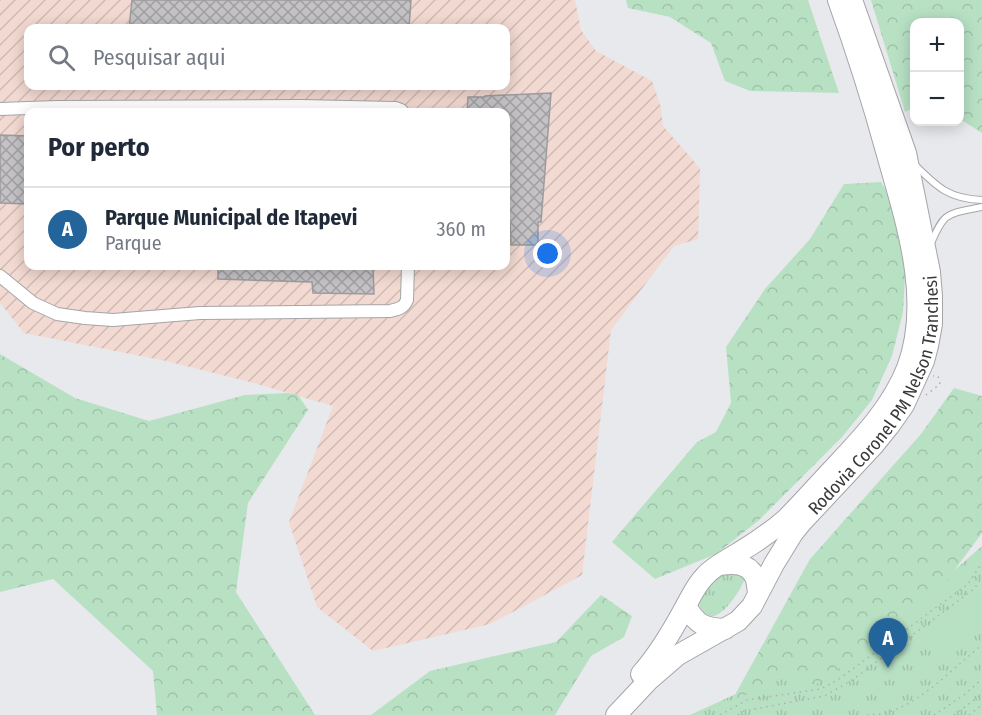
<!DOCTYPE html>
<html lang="pt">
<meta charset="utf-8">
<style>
:root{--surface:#fff;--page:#f6f6f7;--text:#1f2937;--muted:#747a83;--line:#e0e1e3;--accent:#23659b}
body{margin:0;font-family:"Fira Sans Condensed",sans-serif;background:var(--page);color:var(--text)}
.controls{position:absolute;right:18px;top:18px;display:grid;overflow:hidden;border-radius:12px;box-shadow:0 3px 15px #0003}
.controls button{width:54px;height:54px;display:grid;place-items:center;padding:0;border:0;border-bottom:2px solid var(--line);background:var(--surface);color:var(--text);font:30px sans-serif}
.you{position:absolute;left:548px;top:254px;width:21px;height:21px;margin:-15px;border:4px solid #fff;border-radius:50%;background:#1a73e8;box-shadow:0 0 0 9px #1a73e833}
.badge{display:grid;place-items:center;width:39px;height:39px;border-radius:50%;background:var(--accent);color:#fff;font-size:20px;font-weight:700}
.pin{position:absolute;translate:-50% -50px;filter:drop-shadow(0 2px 3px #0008)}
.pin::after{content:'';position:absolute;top:32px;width:21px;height:18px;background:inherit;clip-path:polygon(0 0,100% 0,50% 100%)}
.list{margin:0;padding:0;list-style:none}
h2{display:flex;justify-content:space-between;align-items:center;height:78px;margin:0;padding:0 24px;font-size:26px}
h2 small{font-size:20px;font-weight:400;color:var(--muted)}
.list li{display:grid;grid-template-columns:39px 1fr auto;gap:18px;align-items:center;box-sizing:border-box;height:84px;padding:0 24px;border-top:2px solid var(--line)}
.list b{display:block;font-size:22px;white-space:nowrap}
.list p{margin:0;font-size:20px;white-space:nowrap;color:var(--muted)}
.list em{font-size:20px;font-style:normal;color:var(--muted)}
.icon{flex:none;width:33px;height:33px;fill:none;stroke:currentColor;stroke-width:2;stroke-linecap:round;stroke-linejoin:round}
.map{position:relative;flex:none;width:982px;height:715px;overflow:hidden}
.search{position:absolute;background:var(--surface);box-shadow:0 3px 15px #0003;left:24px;top:24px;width:486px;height:66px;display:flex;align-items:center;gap:15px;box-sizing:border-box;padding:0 21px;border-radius:12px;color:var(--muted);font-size:22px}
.panel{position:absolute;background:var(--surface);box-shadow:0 3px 15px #0003;left:24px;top:108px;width:486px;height:162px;border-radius:12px}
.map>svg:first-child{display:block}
.industrial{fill:url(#industrial-furrows);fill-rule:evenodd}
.grass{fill:url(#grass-tufts)}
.forest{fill:url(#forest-crowns)}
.pitch{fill:#b8e1c4}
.building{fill:url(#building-cross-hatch);stroke:#9d9b9d;stroke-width:1.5}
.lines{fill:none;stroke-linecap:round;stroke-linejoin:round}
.service-casing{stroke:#a5a5a8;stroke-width:8}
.minor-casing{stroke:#a5a5a8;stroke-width:14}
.trunk-casing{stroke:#a5a5a8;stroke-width:22}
.path{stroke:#b0b0b3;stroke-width:1.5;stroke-dasharray:1.5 4.5;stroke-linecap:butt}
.service{stroke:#fff;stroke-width:6}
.minor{stroke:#fff;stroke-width:12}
.trunk{stroke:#fff;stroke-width:20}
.labels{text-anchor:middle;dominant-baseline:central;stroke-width:4.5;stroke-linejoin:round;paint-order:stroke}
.street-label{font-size:18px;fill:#39393a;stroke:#e8e9ec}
</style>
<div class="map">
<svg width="982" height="715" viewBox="0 0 982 715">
<defs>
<pattern id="industrial-furrows" width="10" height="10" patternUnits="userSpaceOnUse" patternTransform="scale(1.5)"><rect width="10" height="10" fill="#f2d9d1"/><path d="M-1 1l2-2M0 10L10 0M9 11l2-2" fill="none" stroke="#d0bbb4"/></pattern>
<pattern id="grass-tufts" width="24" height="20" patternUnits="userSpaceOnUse" patternTransform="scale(1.5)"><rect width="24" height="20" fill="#b8e1c4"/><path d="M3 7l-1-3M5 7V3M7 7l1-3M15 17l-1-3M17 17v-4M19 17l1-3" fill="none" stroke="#9fc2a9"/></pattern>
<pattern id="forest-crowns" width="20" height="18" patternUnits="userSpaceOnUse" patternTransform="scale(1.5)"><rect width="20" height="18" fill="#b8e1c4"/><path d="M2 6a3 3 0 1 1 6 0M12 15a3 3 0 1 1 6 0" fill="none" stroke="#9fc2a9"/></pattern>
<pattern id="building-cross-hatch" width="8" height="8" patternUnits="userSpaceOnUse" patternTransform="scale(1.5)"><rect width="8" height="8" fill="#c4c2c5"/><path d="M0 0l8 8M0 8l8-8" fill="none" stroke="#a09fa1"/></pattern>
</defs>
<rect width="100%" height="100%" fill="#e8e9ec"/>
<path class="industrial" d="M 0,0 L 575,0 L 581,30 L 596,51 L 652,81 L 660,104 L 663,126 L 700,168 L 698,239 L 674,246 L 611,330 L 582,575 L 490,624 L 373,651 L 317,607 L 289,522 L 333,406 L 254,383 L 166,361 L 24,333 L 0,303 ZM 28,28 L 506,28 L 506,86 L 28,86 ZM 28,112 L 506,112 L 506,266 L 28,266 Z"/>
<g class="grass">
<path d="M 982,546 L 982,715 L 690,715 L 897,620 Z"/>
<path d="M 735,569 L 745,577 C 743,588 722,619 710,616 C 705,614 701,609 699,605 C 703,587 717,574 735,569 Z"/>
</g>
<g class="forest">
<path d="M 626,0 L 808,0 L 839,93 L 750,91 L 725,81 L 711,43 L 670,17 L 628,8 Z"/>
<path d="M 871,0 L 982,0 L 982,133 L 960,119 L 960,22 L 914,22 L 914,107 L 905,112 Z"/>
<path d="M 881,182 L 902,217 L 906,260 L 903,312 L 892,356 L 872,400 L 842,437 L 758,521 L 716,554 L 655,579 L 612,542 L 697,442 L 716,432 L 731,403 L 726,347 L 765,289 L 810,239 L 844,184 Z"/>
<path d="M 0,354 L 75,398 L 149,421 L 245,395 L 287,393 L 298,395 L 308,410 L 248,503 L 236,592 L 315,715 L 157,715 L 153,671 L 53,579 L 0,592 Z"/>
<path d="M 954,388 L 982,396 L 982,533 L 927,607 L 814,686 L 796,672 L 731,702 L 810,559 L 921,434 Z"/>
<path d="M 601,595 L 632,616 L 624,637 L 591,656 L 555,715 L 371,715 L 430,671 L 556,642 Z"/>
</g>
<g class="pitch">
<path d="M 982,595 L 982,623 L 969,604 Z"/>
<path d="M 964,609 L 978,627 L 944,654 L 930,636 Z"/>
</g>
<g class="building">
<path d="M 132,0 L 411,0 L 409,28 L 129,28 Z"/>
<path d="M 551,93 L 541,222 L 538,222 L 538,245 L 511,245 L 510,224 L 506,224 L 506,112 L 467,112 L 468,97 L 485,97 L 485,96 Z"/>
<path d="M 0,135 L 28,136 L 28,204 L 0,203 Z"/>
<path d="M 218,266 L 373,266 L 374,294 L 313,293 L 312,282 L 218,279 Z"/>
</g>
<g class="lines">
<g class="service-casing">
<g id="service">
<path d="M 914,164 C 936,186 948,199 982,200"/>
<path d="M 930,246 C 944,211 947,214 982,207"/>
</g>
</g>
<g class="minor-casing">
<g id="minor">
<path d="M 0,109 L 56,107 L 301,106 L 396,108 L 401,110 L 403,112"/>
<path d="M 0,276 L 33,303 L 57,314 L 85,318 L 113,320 L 200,313 L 390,311 C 398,309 404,308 407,300 L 408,266"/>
</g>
</g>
<g class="trunk-casing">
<g id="trunk">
<path d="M 719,565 C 733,563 748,562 755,577 C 757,581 757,588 758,592"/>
<path d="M 686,606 C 697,625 704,628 725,629"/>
<path d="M 641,674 C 658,655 671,633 683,611 C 690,599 695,586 705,576 C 714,566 727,560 738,553 C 755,543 771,532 786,519 C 801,504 815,488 829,473 C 859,441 891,409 907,368 C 933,299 905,219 886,151 C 872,100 856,50 838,0"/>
<path id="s1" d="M 616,715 L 649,680 L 678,655 L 738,621 L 752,606 L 774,564 L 793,533 L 802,522 L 873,446 L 890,425 L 904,405 L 924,361 L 928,346 L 932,324 L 932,296 L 930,272 L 906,153 L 852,0"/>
</g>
</g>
<g class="path">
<path d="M 926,395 L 940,384 L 938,376 L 933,376"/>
<path d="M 720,715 L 747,700 L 821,689 L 839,679 L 968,584 L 982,563"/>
<path d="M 738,715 L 744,711 L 824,696 L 851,681 L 974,589 L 982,577"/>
<path d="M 867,715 C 873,714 880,715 886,713 C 923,702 953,668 982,645"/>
<path d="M 934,715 L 964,695 L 982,679"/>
<path d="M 954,715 L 982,694"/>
<path d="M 969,715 L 982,705"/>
</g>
<use href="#service" class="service"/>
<use href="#minor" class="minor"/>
<use href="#trunk" class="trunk"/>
</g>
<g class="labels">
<g class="street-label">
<text stroke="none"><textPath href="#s1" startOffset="426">Rodovia Coronel PM Nelson Tranchesi</textPath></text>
</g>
</g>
</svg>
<div class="controls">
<button>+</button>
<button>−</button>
</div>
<div class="you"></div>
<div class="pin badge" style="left:888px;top:668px">A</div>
<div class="search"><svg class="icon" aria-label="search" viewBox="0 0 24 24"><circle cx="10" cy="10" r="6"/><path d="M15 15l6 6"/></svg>Pesquisar aqui</div>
<section class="panel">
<h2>Por perto<small></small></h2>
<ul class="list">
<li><span class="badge">A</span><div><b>Parque Municipal de Itapevi</b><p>Parque</p></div><em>360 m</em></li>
</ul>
</section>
</div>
